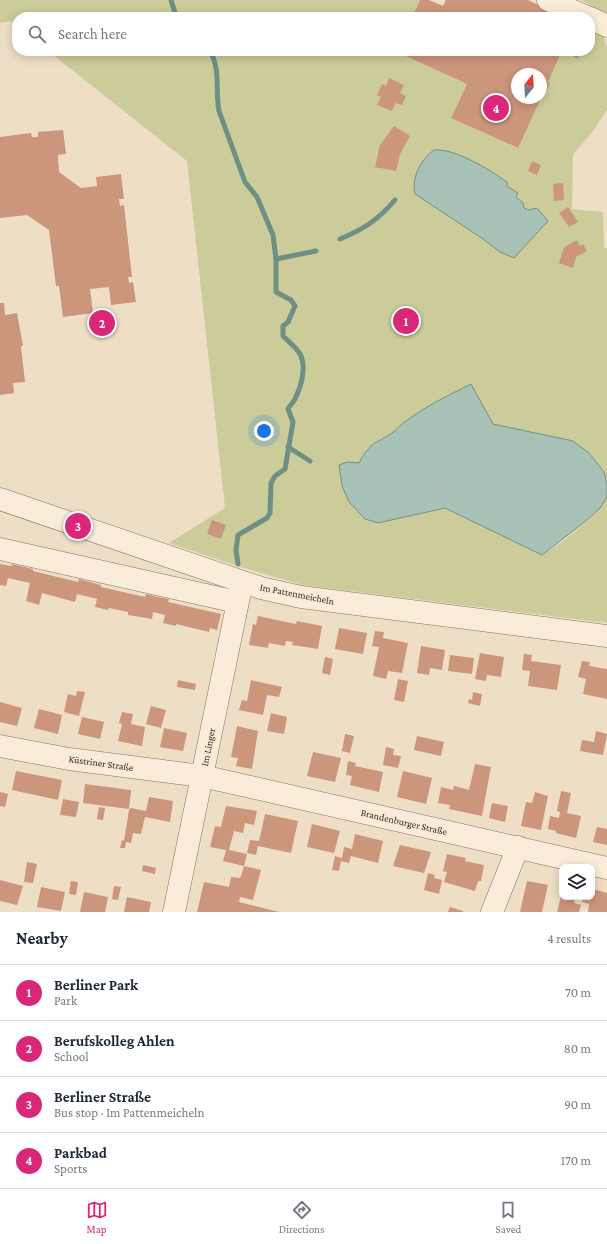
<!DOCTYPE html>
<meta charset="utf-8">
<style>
:root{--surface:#fff;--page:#f6f6f7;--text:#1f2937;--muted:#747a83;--line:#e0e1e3;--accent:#db2777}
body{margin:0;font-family:"Crimson Pro",serif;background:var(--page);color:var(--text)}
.controls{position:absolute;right:12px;bottom:12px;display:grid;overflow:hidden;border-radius:8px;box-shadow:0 2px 10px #0003}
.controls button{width:36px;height:36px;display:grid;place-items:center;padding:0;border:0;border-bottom:1px solid var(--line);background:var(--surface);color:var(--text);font:20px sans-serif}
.compass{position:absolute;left:511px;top:68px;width:36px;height:36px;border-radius:50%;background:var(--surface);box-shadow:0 2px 10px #0003;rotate:18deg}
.you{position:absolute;left:264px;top:431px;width:14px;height:14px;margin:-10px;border:3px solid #fff;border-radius:50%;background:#1a73e8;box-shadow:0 0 0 6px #1a73e833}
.badge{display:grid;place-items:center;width:26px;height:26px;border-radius:50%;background:var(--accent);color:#fff;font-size:13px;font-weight:700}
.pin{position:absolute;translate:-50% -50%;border:2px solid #fff;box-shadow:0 1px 4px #0006}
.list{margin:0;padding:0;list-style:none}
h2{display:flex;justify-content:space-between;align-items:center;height:52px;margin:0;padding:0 16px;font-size:17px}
h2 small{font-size:13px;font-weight:400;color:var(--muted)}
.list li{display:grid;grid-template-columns:26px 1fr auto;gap:12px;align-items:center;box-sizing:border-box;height:56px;padding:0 16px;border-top:1px solid var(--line)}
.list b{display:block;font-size:15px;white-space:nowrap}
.list p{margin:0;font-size:13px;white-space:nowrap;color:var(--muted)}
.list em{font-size:13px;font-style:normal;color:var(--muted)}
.icon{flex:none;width:22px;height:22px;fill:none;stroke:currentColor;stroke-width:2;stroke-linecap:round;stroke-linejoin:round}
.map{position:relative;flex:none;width:607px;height:912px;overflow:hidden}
.search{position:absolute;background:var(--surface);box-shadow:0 2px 10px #0003;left:12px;right:12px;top:12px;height:44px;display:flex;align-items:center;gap:10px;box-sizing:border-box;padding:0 14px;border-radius:16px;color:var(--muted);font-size:15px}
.sheet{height:276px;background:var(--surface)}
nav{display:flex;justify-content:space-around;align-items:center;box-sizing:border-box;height:56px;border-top:1px solid var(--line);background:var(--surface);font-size:11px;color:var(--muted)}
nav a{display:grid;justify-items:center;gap:2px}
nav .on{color:var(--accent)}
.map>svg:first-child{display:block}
.green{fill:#cbcc9a;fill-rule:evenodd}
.water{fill:#a7c1b7;stroke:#6e9084}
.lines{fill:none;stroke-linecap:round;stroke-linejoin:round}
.stream{stroke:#6e9084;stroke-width:5}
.building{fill:#cc967c}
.minor-casing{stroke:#89705c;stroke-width:23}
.minor{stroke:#f9ecd9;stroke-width:22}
.labels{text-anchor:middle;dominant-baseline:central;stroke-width:3;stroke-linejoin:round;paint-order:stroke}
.street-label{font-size:10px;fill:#392a1f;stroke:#f5e9d5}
</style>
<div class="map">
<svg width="607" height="912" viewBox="0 0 607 912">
<rect width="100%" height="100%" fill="#eedec6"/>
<g class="green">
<path d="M 0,0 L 420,0 L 412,17 L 17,17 L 17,26 L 11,21 L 0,23 Z"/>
<path d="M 581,0 L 607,0 L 607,14 Z"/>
<path d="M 600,26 L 607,47 L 607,110 L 591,134 L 573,154 L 572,209 L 603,212 L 604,248 L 607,248 L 607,484 L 604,472 L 589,453 L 573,441 L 493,424 L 449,395 L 428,407 L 405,421 L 392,433 L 377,441 L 366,449 L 359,463 L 347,462 L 378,523 L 445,508 L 542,555 C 566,540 592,521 607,497 L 607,623 L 303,585 L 237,566 L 169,543 L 225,508 L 187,161 L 48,51 L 397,51 L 467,84 L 451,118 L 517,148 L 543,92 L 546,93 L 550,83 L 548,82 L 562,51 L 578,59 L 581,51 L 590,51 L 590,30 ZM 475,163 L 507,182 L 507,186 L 517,193 L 516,197 L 523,203 L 524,208 L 534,210 L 500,252 L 483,239 L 415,194 Z"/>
</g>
<g class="water">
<path d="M 434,150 C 455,148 490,170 507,182 L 507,186 L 518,193 L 516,197 L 523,203 L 524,208 L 529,210 L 537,208 L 548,221 L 514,258 L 500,252 L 483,239 L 415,194 C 411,178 421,159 434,150 Z"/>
<path d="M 471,384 L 493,424 L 573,441 L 589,453 L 604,472 L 607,484 L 607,497 L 600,508 L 586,521 L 542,555 L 445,508 L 378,523 L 365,519 L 349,502 L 342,486 L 339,465 L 347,462 L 359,463 C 370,442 373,445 392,433 C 397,429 401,424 406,421 C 426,406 449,395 471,384 Z"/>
</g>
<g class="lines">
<g class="stream">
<path d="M 171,0 L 175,13 L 179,17"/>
<path d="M 210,51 C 221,70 215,91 219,111 L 245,182 L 257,197 L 273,235 L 276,259 L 276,292 L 291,300 L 295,306 L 288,322 L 283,326 L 283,336 C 288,341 296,347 300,354 C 307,367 301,387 295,399 C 293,403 290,405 288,409 L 293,422 L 285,469 L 275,476 L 271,483 L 270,513 L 267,518 L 238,535 L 236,550 L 238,564"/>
<path d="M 340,239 C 364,229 378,220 395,200"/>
<path d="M 276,259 L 316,251"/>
<path d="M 288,447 L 310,461"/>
</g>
</g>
<g class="building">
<path d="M 420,0 L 429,0 L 443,6 L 446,0 L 528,0 L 560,15 L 559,17 L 412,17 Z"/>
<path d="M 395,51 L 581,51 L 578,59 L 562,51 L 548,82 L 550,83 L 546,93 L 543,92 L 541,97 L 541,74 L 517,74 L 517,98 L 541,98 L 518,148 L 451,118 L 467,84 Z"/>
<path d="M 389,78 L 404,85 L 400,93 L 406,96 L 402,105 L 396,103 L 392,111 L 377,105 L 381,97 L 377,95 L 382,84 L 386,86 Z"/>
<path d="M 394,126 L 410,136 L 400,154 L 396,171 L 375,167 L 380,145 Z"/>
<path d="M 63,130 L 66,154 L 58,155 L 59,172 L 81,188 L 97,186 L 96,177 L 121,174 L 124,199 L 119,199 L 120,206 L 124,205 L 132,277 L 128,277 L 129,283 L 133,282 L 136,302 L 111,305 L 109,287 L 90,289 L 93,313 L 63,317 L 59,286 L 56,286 L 49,230 L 27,215 L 0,218 L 0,137 L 31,133 L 32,137 L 38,137 L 38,132 Z"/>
<path d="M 532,161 L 541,165 L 537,175 L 528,171 Z"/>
<path d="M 563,183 L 564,200 L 554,201 L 553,184 Z"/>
<path d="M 568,207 L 578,222 L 569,227 L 559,213 Z"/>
<path d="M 577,240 L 580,246 L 583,244 L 587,251 L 576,257 L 573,268 L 559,263 L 564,247 Z"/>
<path d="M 0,303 L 4,303 L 5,315 L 17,313 L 23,346 L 21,346 L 25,382 L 13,383 L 14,393 L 0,395 Z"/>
<path d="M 212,520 L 226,525 L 221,539 L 207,534 Z"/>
<path d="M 0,564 L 11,566 L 12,564 L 33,569 L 33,571 L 78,582 L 79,579 L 101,585 L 101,587 L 145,597 L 146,594 L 158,597 L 169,599 L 168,602 L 221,614 L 217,630 L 210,628 L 209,632 L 176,624 L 176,626 L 163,623 L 165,615 L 153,612 L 152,619 L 128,615 L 128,612 L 109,608 L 108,610 L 95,607 L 97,599 L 77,594 L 75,602 L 42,593 L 39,605 L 26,601 L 30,583 L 8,578 L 6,586 L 0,585 Z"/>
<path d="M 258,616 L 296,624 L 297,621 L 322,626 L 318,649 L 292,645 L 293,642 L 286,641 L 285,646 L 269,643 L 268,648 L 249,645 L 253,624 L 256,625 Z"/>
<path d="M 339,628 L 367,633 L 363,654 L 335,649 Z"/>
<path d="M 375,631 L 384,632 L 383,638 L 408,643 L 402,673 L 388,671 L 386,679 L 373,676 L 379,647 L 372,646 Z"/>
<path d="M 421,646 L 445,650 L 442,670 L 430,668 L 429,675 L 417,673 Z"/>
<path d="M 480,653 L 504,657 L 501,677 L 487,675 L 486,681 L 475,679 Z"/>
<path d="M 524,654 L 532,655 L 531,661 L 561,665 L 557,690 L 528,686 L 530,671 L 522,670 Z"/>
<path d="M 450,655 L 474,658 L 472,674 L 448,671 Z"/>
<path d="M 325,657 L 333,659 L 330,675 L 322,673 Z"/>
<path d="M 582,661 L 590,662 L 589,666 L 607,669 L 607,699 L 583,694 L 586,679 L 578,677 Z"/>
<path d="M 398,679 L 408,681 L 404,702 L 394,700 Z"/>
<path d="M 178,680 L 196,684 L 195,690 L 177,687 Z"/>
<path d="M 251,680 L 282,687 L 279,697 L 267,695 L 263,715 L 239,710 L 242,700 L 247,701 Z"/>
<path d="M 77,691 L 85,692 L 79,716 L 64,712 L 68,694 L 76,696 Z"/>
<path d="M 473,692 L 482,694 L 480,706 L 468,703 L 469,699 L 472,700 Z"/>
<path d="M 0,702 L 22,708 L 17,726 L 0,722 Z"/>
<path d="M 151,706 L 166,710 L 161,728 L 146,724 Z"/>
<path d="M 39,709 L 62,715 L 58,734 L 34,728 Z"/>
<path d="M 122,712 L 133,714 L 131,724 L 145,727 L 142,746 L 118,741 L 122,724 L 119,723 Z"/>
<path d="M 271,713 L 287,717 L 284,734 L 267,731 Z"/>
<path d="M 82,717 L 104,722 L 100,739 L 78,734 Z"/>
<path d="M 237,726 L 258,731 L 252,769 L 236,766 L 238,758 L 231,757 Z"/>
<path d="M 164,728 L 187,733 L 183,751 L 160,747 Z"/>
<path d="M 596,731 L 607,734 L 603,755 L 580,751 L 582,740 L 594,742 Z"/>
<path d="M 345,734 L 354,736 L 350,753 L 342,751 Z"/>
<path d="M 417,736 L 444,742 L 441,756 L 414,750 Z"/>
<path d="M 386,747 L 394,749 L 393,755 L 401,756 L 398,768 L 383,765 Z"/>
<path d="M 313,752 L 341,758 L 335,782 L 307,776 Z"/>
<path d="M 348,761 L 356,763 L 355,766 L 383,772 L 379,792 L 350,785 L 352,776 L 346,775 Z"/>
<path d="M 475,764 L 491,767 L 482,816 L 449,809 L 450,805 L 438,803 L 441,787 L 453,790 L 454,786 L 469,790 Z"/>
<path d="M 16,771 L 62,780 L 58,800 L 12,790 Z"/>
<path d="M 403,771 L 432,778 L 426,804 L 397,797 Z"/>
<path d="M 85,784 L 131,790 L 129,809 L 83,803 Z"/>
<path d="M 561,791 L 571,793 L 567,813 L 581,816 L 576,838 L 556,833 L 556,831 L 548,829 L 550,816 L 559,818 L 560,812 L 557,811 Z"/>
<path d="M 0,792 L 8,794 L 5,807 L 0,806 Z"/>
<path d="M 535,792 L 548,796 L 541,830 L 521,826 L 526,802 L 532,803 Z"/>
<path d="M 149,797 L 173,801 L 170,822 L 145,817 L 141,834 L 133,833 L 131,843 L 126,842 L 125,848 L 120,848 L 122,840 L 124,841 L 129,810 L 131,808 L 146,811 Z"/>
<path d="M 63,799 L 79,802 L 76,817 L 60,815 Z"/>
<path d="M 492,803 L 508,806 L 505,822 L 489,818 Z"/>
<path d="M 226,806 L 257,811 L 254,825 L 245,823 L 243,833 L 234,831 L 229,850 L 247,854 L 244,866 L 261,870 L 253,900 L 240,897 L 239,902 L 279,912 L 197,912 L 204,882 L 229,887 L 231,877 L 240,878 L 242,873 L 244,866 L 223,861 L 226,850 L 210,847 L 215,826 L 221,827 Z"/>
<path d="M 99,807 L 105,808 L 103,820 L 97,819 Z"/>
<path d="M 265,814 L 298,821 L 291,853 L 258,846 L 256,855 L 247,853 L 250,840 L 259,841 Z"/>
<path d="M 312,824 L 340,831 L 334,853 L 307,847 Z"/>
<path d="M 597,827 L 607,829 L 607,845 L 593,842 Z"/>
<path d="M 355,834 L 383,841 L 378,863 L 351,856 L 349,863 L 341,861 L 339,871 L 332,870 L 335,856 L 342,858 L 344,847 L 352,849 Z"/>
<path d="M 400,845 L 431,852 L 424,873 L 393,866 Z"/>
<path d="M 447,854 L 466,858 L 465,861 L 484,865 L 481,881 L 478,881 L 475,891 L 444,882 L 447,872 L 443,871 Z"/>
<path d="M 27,862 L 37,864 L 33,883 L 24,882 Z"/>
<path d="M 143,865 L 156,868 L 155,874 L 142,871 Z"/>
<path d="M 428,873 L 435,875 L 434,878 L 442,880 L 439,894 L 424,890 Z"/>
<path d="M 0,880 L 23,886 L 17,905 L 0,901 Z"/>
<path d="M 71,881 L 78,882 L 76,895 L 69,894 Z"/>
<path d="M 527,881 L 548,885 L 542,912 L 520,912 Z"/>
<path d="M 114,886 L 121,887 L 118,900 L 112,899 Z"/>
<path d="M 41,887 L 65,892 L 61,911 L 37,907 Z"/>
<path d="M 593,889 L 607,893 L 607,912 L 588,912 L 589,904 L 582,902 L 583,897 L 592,897 Z"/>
<path d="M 84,892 L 108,897 L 105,912 L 80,912 Z"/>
<path d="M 562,892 L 562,897 L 575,897 L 574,903 L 581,905 L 579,912 L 557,912 Z"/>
<path d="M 127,897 L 151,902 L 149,912 L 124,912 Z"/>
<path d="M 450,907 L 463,911 L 463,912 L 448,912 Z"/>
</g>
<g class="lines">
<g class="minor-casing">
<g id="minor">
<path d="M 548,0 L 587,17"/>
<path d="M 590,18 L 607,26"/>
<path d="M 0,499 L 261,588 L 301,597 L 607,636"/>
<path d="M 0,549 L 237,602"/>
<path d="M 0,746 L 69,759 L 202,776 L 607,868"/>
<path d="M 174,912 L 242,582"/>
<path d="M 492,912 L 518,847"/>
</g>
</g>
<use href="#minor" class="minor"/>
</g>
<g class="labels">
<g class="street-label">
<text transform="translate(297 594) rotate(11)">Im Pattenmeicheln</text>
<text transform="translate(208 747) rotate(-79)">Im Linger</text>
<text transform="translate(101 763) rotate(8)">Küstriner Straße</text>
<text transform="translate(404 822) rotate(13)">Brandenburger Straße</text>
</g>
</g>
</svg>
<div class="controls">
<button><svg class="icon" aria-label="layers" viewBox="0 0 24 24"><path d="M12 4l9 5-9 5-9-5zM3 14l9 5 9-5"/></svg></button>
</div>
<svg class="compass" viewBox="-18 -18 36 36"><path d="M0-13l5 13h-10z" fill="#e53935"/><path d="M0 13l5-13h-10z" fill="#747a83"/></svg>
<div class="you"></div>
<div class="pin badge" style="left:406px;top:321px">1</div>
<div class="pin badge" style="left:102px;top:323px">2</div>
<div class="pin badge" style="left:78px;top:526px">3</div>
<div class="pin badge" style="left:496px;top:108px">4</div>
<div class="search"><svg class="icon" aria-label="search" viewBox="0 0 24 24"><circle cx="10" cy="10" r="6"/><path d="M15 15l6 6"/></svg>Search here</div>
</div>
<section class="sheet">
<h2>Nearby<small>4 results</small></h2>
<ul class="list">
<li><span class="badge">1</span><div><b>Berliner Park</b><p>Park</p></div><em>70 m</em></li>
<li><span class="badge">2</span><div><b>Berufskolleg Ahlen</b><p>School</p></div><em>80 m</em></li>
<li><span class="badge">3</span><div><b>Berliner Straße</b><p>Bus stop · Im Pattenmeicheln</p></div><em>90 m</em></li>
<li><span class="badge">4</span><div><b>Parkbad</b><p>Sports</p></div><em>170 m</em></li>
</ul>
</section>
<nav>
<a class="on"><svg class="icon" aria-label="map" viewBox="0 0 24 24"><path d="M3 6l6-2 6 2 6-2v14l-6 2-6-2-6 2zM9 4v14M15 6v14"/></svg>Map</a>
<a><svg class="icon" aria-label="directions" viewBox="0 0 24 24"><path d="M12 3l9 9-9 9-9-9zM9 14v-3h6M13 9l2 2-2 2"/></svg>Directions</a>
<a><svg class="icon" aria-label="saved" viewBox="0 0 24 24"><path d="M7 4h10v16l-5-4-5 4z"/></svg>Saved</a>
</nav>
